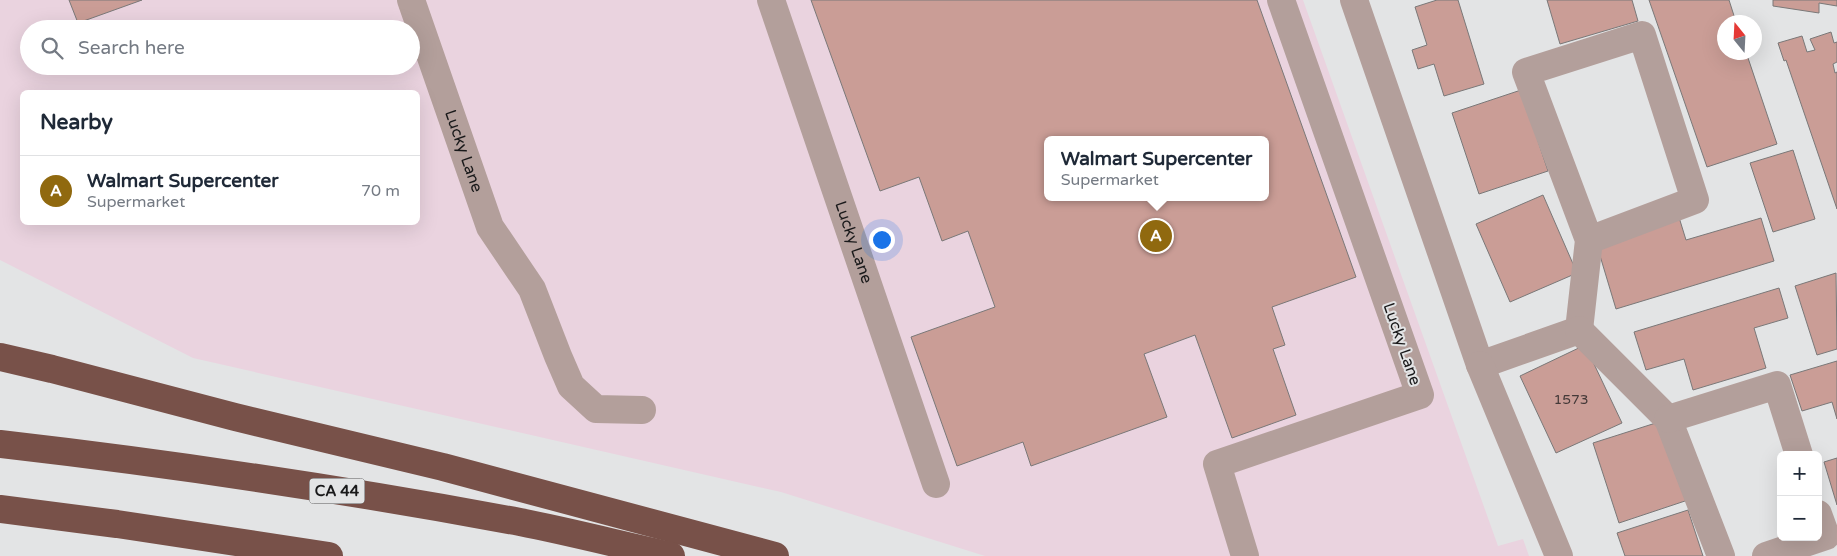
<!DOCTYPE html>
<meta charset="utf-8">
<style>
:root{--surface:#fff;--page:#f6f6f7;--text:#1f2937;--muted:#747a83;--line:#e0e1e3;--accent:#90690f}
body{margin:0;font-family:"Varela Round",sans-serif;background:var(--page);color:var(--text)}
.controls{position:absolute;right:15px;bottom:15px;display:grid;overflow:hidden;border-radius:8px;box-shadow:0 5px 20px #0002}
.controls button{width:45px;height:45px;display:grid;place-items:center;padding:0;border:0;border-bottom:1px solid var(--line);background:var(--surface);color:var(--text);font:25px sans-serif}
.compass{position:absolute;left:1717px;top:15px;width:45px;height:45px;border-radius:50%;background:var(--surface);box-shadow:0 5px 20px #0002;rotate:342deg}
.you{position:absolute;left:881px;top:239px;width:18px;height:18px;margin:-12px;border:4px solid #fff;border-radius:50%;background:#1a73e8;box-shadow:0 0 0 8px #1a73e833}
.badge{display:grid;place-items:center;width:32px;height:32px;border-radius:50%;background:var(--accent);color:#fff;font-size:16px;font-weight:700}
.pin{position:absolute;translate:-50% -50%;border:2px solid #fff;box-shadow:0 1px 5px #0006}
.popup{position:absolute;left:1044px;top:136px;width:225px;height:65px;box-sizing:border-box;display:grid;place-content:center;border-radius:8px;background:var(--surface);filter:drop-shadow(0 1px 4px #0005);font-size:16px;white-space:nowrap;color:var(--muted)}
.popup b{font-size:19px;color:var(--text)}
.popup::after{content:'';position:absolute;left:50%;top:100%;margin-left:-10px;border:10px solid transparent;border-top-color:var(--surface)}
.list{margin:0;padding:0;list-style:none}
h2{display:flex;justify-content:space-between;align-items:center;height:65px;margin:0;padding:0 20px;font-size:21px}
h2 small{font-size:16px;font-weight:400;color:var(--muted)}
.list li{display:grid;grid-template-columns:32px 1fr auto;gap:15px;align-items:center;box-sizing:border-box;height:70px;padding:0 20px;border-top:1px solid var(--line)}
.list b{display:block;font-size:19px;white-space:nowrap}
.list p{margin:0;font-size:16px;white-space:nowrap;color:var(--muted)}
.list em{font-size:16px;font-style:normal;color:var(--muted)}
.icon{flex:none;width:28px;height:28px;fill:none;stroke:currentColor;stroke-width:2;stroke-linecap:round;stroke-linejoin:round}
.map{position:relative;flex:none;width:1837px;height:556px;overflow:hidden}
.search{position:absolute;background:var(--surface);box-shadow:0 5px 20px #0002;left:20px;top:20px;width:400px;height:55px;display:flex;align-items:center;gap:12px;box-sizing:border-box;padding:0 18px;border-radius:28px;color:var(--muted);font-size:19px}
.panel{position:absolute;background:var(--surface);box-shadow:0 5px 20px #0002;left:20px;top:90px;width:400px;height:135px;border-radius:8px}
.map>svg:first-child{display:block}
.commercial{fill:#ead3df;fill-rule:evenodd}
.building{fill:#ca9d96;stroke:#7a7878;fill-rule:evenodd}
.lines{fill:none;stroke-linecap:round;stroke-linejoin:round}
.minor{stroke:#b39f9b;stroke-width:28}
.highway{stroke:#785149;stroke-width:28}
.labels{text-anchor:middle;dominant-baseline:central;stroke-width:4;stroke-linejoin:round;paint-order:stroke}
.number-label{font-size:14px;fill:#453a39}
.shield{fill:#e3e4e5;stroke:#565657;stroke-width:1}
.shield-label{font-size:15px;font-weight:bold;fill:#19191a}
.street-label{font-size:16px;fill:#19191a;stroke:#e3e4e5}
</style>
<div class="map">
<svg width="1837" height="556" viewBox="0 0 1837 556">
<rect width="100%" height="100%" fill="#e3e4e5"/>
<path class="commercial" d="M 0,0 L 1303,0 L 1498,546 L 1523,539 L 1529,556 L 985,556 L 781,492 L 193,358 L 0,260 ZM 29,29 L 411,29 L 411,66 L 29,66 ZM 22,92 L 418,92 L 418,222 L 22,222 ZM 1047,140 L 1265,140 L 1265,197 L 1047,197 Z"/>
<g class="building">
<path d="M 69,0 L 142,0 L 78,23 Z"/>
<path d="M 811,0 L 1257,0 L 1356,277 L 1272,307 L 1285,345 L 1273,349 L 1296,415 L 1232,438 L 1195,335 L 1144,354 L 1167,417 L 1031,466 L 1023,442 L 957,466 L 911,337 L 995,307 L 968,231 L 942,241 L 919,177 L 880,191 ZM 1047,140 L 1265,140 L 1265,197 L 1047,197 Z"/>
<path d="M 1437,0 L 1458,0 L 1484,84 L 1444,96 L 1434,64 L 1418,69 L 1412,50 L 1427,45 L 1415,7 Z"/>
<path d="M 1547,0 L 1632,0 L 1638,21 L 1560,44 Z"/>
<path d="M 1649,0 L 1729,0 L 1736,22 L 1724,22 L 1724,52 L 1746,52 L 1777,144 L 1707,167 Z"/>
<path d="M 1773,0 L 1837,0 L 1837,6 L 1819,3 L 1819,13 L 1773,6 Z"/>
<path d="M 1831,32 L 1834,43 L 1837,42 L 1837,62 L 1833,64 L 1835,73 L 1837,72 L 1837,209 L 1786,60 L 1784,61 L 1778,43 L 1802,36 L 1807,52 L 1815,50 L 1810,39 Z"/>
<path d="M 1521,90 L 1548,171 L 1479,194 L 1452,113 Z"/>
<path d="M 1793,150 L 1815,219 L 1773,232 L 1750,163 Z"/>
<path d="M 1543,195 L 1577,273 L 1510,302 L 1476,224 Z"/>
<path d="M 1678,214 L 1686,240 L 1761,218 L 1774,261 L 1616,309 L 1595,239 Z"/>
<path d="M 1836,273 L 1837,349 L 1817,355 L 1795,286 Z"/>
<path d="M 1779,288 L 1788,318 L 1754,328 L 1766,368 L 1693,390 L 1684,359 L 1646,370 L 1634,332 Z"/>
<path d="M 1585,345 L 1622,423 L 1556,453 L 1520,376 Z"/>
<path d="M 1837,361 L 1837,419 L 1832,402 L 1802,411 L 1790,375 Z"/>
<path d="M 1662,421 L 1688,500 L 1619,523 L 1593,443 Z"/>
<path d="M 1837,458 L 1837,505 L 1824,462 Z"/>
<path d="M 1688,510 L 1703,556 L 1625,556 L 1617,533 Z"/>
</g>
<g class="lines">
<g class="minor">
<path id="s1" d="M 411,0 L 490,227 L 532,289 L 558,356 L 571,386 L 596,409 L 642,410"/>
<path id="s2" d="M 771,0 L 936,484"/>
<path d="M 1354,0 L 1480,365 L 1579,330 L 1589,240 L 1526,72 L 1642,35 L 1695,200 L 1589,240"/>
<path d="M 1579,330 L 1668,419 L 1721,556"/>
<path d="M 1480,365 L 1559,556"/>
<path d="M 1668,419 L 1777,385 L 1799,455"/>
<path d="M 1245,556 L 1217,464 L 1420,395 L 1281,0"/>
<path d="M 1766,556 L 1826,536 L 1818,514"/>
</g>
<g class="highway">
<path d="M 0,357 L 52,369 L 235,417 L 443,467 L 775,556"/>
<path d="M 0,444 C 174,464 348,490 520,522 C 571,532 621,545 671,556"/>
<path d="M 0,509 L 117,524 L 329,556"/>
</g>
</g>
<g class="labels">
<g class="number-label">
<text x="1571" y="399">1573</text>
</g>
<rect class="shield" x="309.5" y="478.5" width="55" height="25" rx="4"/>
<g class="shield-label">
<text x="337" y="491">CA 44</text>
</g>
<g class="street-label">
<text stroke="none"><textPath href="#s1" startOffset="160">Lucky Lane</textPath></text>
<text stroke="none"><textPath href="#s2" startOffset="256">Lucky Lane</textPath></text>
<text transform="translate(1402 344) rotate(71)">Lucky Lane</text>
</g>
</g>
</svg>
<div class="controls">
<button>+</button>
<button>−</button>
</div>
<svg class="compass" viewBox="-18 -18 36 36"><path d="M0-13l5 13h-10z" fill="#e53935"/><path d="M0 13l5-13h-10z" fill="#747a83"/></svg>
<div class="you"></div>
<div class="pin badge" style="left:1156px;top:236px">A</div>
<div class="popup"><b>Walmart Supercenter</b>Supermarket</div>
<div class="search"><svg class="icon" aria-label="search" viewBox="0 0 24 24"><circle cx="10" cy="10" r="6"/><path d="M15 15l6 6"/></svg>Search here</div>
<section class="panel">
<h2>Nearby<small></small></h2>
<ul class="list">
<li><span class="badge">A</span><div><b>Walmart Supercenter</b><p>Supermarket</p></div><em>70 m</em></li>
</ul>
</section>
</div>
